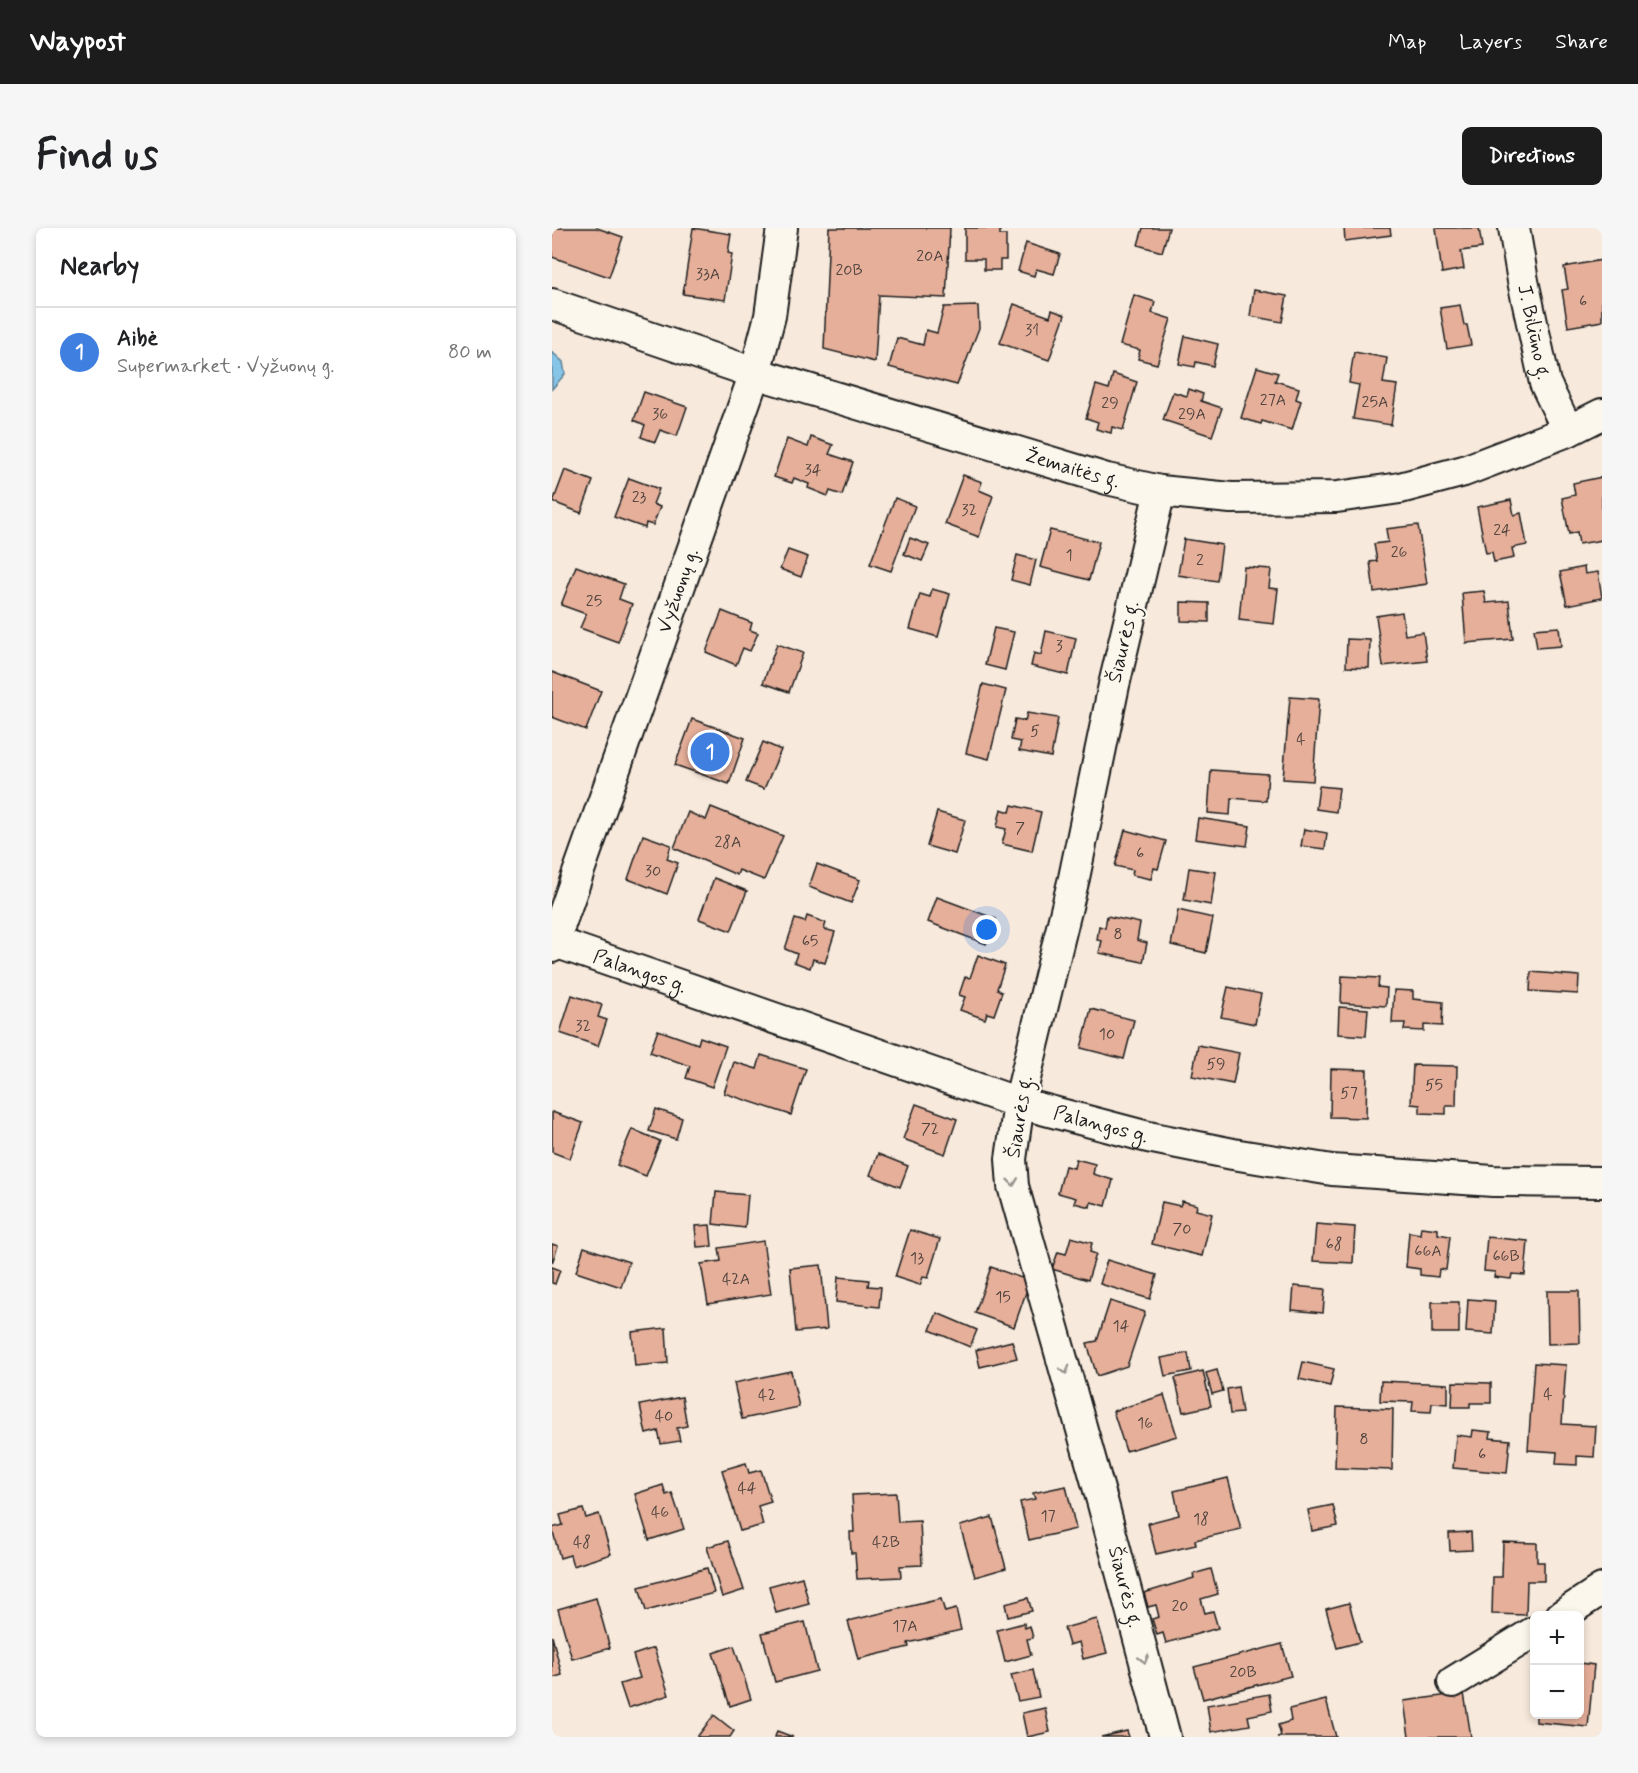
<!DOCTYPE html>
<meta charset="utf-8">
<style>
:root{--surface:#fff;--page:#f6f6f6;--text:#202124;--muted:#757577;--line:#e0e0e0;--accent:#1c1c1c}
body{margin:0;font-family:Mynerve,sans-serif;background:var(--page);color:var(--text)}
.controls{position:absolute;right:18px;bottom:18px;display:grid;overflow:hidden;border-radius:9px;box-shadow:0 3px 9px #0003}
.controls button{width:54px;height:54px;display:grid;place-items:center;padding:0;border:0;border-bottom:2px solid var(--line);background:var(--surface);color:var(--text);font:30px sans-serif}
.you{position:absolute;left:435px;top:702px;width:21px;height:21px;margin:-15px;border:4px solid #fff;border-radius:50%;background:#1a73e8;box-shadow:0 0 0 9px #1a73e833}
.badge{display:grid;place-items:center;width:39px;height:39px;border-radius:50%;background:var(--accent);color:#fff;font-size:20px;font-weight:700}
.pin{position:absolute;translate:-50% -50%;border:3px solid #fff;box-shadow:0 2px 6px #0006}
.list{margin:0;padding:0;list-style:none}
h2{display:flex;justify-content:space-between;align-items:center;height:78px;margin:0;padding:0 24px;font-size:26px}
h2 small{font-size:20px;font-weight:400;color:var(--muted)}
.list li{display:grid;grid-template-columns:39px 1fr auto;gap:18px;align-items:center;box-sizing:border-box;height:90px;padding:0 24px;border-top:2px solid var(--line)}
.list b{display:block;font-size:22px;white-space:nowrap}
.list p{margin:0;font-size:20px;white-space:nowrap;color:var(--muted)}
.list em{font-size:20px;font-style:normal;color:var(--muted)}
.map{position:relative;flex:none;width:1050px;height:1509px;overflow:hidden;border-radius:9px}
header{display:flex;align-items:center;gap:36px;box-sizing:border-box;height:84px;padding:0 30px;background:var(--accent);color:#fff}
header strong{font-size:28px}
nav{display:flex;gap:33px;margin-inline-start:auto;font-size:21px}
.intro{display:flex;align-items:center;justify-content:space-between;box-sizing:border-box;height:144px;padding:0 36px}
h1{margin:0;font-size:42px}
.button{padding:15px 27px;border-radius:9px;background:var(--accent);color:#fff;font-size:21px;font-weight:700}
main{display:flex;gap:36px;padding:0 36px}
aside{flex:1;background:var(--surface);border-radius:9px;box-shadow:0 3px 9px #0003}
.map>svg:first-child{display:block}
.water{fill:#87c5e8;stroke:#5c8196;stroke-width:1.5}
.building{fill:#e5af9a;stroke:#1c1c1c;stroke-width:1.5}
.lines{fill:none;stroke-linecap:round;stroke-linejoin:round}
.minor-casing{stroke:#1c1c1c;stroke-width:34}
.minor{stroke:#fbf7ec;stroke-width:30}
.oneway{stroke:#97948e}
.labels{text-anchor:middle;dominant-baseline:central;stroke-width:5;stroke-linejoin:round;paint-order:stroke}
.number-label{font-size:16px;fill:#4e413c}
.street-label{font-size:20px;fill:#1c1c1c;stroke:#fbf7ec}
</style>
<header>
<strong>Waypost</strong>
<nav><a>Map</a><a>Layers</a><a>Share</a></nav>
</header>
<div class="intro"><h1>Find us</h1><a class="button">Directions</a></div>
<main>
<aside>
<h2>Nearby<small></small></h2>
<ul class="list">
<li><span class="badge" style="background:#3f7fe0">1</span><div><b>Aibė</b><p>Supermarket · Vyžuonų g.</p></div><em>80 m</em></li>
</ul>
</aside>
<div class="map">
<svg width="1050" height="1509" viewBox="0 0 1050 1509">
<rect width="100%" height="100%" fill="#f7e9dc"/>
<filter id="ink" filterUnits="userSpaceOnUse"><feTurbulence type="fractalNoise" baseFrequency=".0167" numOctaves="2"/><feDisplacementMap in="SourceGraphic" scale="12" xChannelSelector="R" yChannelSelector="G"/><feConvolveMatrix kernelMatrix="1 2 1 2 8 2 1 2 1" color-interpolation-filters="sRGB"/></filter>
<g filter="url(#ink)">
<path class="water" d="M 0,124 L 11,134 L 13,146 L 0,161 Z"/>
<g class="building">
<path d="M 0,0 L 45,0 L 71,9 L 57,49 L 0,29 Z"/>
<path d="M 141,0 L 179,6 L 176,25 L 180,26 L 173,72 L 131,66 Z"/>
<path d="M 277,0 L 398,0 L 394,70 L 327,67 L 323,134 L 272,121 Z"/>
<path d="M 413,0 L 448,0 L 448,7 L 454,7 L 454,32 L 448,32 L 448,42 L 432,42 L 432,31 L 413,31 Z"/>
<path d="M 591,0 L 617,0 L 610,24 L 586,17 Z"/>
<path d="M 792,0 L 838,0 L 839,7 L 793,13 Z"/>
<path d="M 884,0 L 927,0 L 930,20 L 909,23 L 912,41 L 890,45 Z"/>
<path d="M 474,15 L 508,26 L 502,46 L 484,41 L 482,48 L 466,43 Z"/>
<path d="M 1050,32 L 1050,93 L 1016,99 L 1010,62 L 1016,61 L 1012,39 Z"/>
<path d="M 702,62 L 735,68 L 730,94 L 698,88 Z"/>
<path d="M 582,67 L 603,74 L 600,85 L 619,91 L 605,136 L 586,131 L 588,122 L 568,117 Z"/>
<path d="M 462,76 L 498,89 L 500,82 L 513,87 L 497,132 L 448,115 Z"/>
<path d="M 908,77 L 912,97 L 915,97 L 919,117 L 895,121 L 888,80 Z"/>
<path d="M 426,78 L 427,100 L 405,157 L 337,139 L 345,110 L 371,117 L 374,102 L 385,105 L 392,79 Z"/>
<path d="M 633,108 L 666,116 L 661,138 L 644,134 L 643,139 L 627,136 Z"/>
<path d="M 802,124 L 835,130 L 831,155 L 845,157 L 839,197 L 801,191 L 807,157 L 797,155 Z"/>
<path d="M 705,139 L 726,145 L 723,153 L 747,160 L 744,171 L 749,173 L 740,202 L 710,193 L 709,196 L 689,190 Z"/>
<path d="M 561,146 L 585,154 L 571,202 L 560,199 L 559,205 L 544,201 L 546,194 L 534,190 L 544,157 L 557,161 Z"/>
<path d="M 637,161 L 651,166 L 649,173 L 670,180 L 660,208 L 611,192 L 621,164 L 635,168 Z"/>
<path d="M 92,164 L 135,179 L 125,208 L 108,202 L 103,214 L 89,209 L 93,197 L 82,192 Z"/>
<path d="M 259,209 L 281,217 L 277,226 L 301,234 L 290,267 L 278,263 L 276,268 L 256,260 L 257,256 L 242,250 L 240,255 L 222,249 L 235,211 L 256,219 Z"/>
<path d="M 13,242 L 41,253 L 29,285 L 1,274 Z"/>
<path d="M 411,247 L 430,254 L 427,262 L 441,268 L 427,309 L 393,296 Z"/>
<path d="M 1050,249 L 1050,312 L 1027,316 L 1025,304 L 1017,306 L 1010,270 L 1023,267 L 1021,255 Z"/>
<path d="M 77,250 L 107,261 L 101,276 L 108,279 L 101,297 L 94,295 L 93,300 L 62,289 Z"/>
<path d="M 343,270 L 363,278 L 339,343 L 318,336 Z"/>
<path d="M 959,272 L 962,287 L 969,285 L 975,317 L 960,320 L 962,330 L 942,334 L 940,324 L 934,325 L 925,279 Z"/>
<path d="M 866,297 L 875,356 L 822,364 L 818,334 L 825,333 L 822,316 L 836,314 L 834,301 Z"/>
<path d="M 498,302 L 547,314 L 537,352 L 488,339 Z"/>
<path d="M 358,310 L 377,317 L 370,333 L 352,326 Z"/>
<path d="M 632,311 L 670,317 L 665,353 L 626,347 Z"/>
<path d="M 236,322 L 256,329 L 249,349 L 228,341 Z"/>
<path d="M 465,327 L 484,332 L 478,357 L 459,352 Z"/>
<path d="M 24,338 L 72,356 L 67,371 L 80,376 L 66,414 L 28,400 L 34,386 L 9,377 Z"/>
<path d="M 692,339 L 719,341 L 717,360 L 726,361 L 722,396 L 687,392 Z"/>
<path d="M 1032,339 L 1033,346 L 1046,344 L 1050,370 L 1015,377 L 1008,344 Z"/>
<path d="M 380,361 L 398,366 L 386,409 L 358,401 L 368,366 L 378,369 Z"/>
<path d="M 932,363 L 934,375 L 957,373 L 961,411 L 914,415 L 910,365 Z"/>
<path d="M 629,374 L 657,375 L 657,394 L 629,393 Z"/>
<path d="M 170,383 L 200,395 L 198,402 L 206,405 L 198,423 L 191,420 L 184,437 L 154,424 Z"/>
<path d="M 850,384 L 853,407 L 871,404 L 875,433 L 831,438 L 824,388 Z"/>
<path d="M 1007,399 L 1009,418 L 985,420 L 982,401 Z"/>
<path d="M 442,400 L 462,404 L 453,442 L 433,437 Z"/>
<path d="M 494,403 L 524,410 L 516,447 L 479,438 L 482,425 L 489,427 Z"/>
<path d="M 795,411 L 818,412 L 817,440 L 794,439 Z"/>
<path d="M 225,416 L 251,425 L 237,464 L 211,455 Z"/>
<path d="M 0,444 L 49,463 L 34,502 L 0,489 Z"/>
<path d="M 431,456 L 454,462 L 437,531 L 414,525 Z"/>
<path d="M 738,469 L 767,471 L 761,553 L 731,551 Z"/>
<path d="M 475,485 L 506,490 L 499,529 L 467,523 L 469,514 L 459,512 L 463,491 L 473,493 Z"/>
<path d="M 140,491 L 193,510 L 177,556 L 123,537 Z"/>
<path d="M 211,514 L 229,522 L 212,561 L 194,554 Z"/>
<path d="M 659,542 L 716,546 L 714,573 L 679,570 L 678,587 L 656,585 Z"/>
<path d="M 767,558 L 787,560 L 784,584 L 764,581 Z"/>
<path d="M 460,577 L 489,584 L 480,623 L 450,616 L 454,601 L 445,599 L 449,581 L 458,584 Z"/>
<path d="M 159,579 L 231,608 L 212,652 L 187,642 L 185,647 L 122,620 L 136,584 L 154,592 Z"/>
<path d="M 385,584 L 413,592 L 403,626 L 375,618 Z"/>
<path d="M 646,590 L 698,598 L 695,618 L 643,611 Z"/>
<path d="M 752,601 L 775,605 L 773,621 L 749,618 Z"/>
<path d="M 573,602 L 614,613 L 606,641 L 602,640 L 599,651 L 580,647 L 581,642 L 563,638 Z"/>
<path d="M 91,607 L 119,617 L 115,631 L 126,635 L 115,666 L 76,651 Z"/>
<path d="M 265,636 L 308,652 L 299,675 L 257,659 Z"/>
<path d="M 637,640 L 664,644 L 659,677 L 632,672 Z"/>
<path d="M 162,650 L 195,663 L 179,703 L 147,691 Z"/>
<path d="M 385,669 L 444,691 L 434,716 L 376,694 Z"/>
<path d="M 626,682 L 661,690 L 654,725 L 619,717 Z"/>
<path d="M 255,688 L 274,695 L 272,701 L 283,704 L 273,735 L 261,731 L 258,740 L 242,734 L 245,726 L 233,721 L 243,691 L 253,694 Z"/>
<path d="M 555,688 L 588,695 L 585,712 L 595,715 L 591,734 L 547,725 L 550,713 L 545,712 L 547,698 L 553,700 Z"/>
<path d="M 426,727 L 453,737 L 445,761 L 450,764 L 442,787 L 435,785 L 433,791 L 408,782 L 413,769 L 407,767 L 413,749 L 418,750 Z"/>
<path d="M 979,744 L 1027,748 L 1026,766 L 978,763 Z"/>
<path d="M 790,748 L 827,750 L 826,759 L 835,760 L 834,778 L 789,775 Z"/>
<path d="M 676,759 L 709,766 L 703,796 L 669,789 Z"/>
<path d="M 842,762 L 861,763 L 861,771 L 891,774 L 890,798 L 872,797 L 872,803 L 852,802 L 853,795 L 840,795 Z"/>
<path d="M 20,767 L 50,777 L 46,789 L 55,792 L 46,818 L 8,805 Z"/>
<path d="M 787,779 L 816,781 L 814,808 L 786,806 Z"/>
<path d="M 539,781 L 582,792 L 572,831 L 529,820 Z"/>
<path d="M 106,802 L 146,816 L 148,809 L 174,818 L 160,859 L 134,850 L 138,838 L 98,824 Z"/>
<path d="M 646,817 L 687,825 L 681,856 L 640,848 Z"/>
<path d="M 209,827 L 254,841 L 239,887 L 172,865 L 182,834 L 205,841 Z"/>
<path d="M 861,837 L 905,838 L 904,878 L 894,878 L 894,886 L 868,885 L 868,877 L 859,876 Z"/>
<path d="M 779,841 L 815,842 L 814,890 L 778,889 Z"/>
<path d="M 364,876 L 405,891 L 393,926 L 351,911 Z"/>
<path d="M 104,881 L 130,890 L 124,911 L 97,903 Z"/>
<path d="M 0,884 L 31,895 L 18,931 L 0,924 Z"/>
<path d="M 80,901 L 108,913 L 94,948 L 65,937 Z"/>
<path d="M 326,926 L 356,938 L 348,959 L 318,947 Z"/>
<path d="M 524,931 L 543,936 L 541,946 L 561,952 L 554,978 L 539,974 L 538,979 L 522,975 L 524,970 L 506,965 L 513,938 L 522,940 Z"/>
<path d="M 164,964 L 196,967 L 193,1000 L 161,996 Z"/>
<path d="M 630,973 L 645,977 L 644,982 L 660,986 L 650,1028 L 600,1016 L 610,974 L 628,978 Z"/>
<path d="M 764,996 L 803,999 L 801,1035 L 761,1033 Z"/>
<path d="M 158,997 L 160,1018 L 145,1019 L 143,998 Z"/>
<path d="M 869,999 L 886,1001 L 886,1006 L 898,1008 L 894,1042 L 887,1041 L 886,1049 L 868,1047 L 868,1041 L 854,1039 L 857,1004 L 868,1006 Z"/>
<path d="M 358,1002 L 388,1011 L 376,1050 L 371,1049 L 368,1057 L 343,1049 Z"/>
<path d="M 519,1009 L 540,1015 L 538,1024 L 544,1026 L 536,1052 L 500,1041 L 506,1024 L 514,1026 Z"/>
<path d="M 935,1009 L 976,1013 L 973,1047 L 960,1046 L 959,1051 L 942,1049 L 943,1044 L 932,1043 Z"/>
<path d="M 211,1013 L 219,1066 L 156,1076 L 149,1036 L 169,1033 L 167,1020 Z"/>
<path d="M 0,1016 L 6,1018 L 0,1035 Z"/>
<path d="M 32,1019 L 77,1034 L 69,1059 L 24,1044 Z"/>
<path d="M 555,1032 L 605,1047 L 598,1071 L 548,1056 Z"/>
<path d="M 269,1037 L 275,1101 L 244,1104 L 238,1040 Z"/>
<path d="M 0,1039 L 8,1042 L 3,1056 L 0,1055 Z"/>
<path d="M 439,1039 L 478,1053 L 462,1099 L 423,1085 Z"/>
<path d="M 286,1049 L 317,1052 L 316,1058 L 329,1059 L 327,1079 L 284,1074 Z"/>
<path d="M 742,1058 L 773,1061 L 771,1085 L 740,1082 Z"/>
<path d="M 995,1063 L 1027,1063 L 1028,1115 L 996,1116 Z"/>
<path d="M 916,1071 L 943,1073 L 941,1106 L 914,1104 Z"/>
<path d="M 558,1073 L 593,1084 L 575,1138 L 545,1148 L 535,1115 L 545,1113 Z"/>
<rect x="880" y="1074" width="27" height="31"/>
<path d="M 385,1085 L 425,1102 L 418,1119 L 378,1102 Z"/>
<path d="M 114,1100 L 116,1135 L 83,1138 L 80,1104 Z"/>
<path d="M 460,1113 L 465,1130 L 428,1139 L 424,1122 Z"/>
<path d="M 636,1125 L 639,1143 L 613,1148 L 609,1130 Z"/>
<path d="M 751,1134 L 782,1141 L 778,1158 L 747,1151 Z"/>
<path d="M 982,1135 L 1014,1137 L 1010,1196 L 1044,1198 L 1042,1229 L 1025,1228 L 1025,1237 L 1004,1236 L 1005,1224 L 976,1222 Z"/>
<path d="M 665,1142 L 671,1163 L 660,1166 L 654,1145 Z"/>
<path d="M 239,1143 L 247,1179 L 190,1191 L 182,1155 Z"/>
<path d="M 651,1143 L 659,1178 L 631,1184 L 623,1150 Z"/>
<path d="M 829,1153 L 896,1156 L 896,1176 L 880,1175 L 879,1184 L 860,1183 L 861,1174 L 828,1173 Z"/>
<path d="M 901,1154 L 939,1155 L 939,1175 L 918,1175 L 918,1179 L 900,1179 Z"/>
<path d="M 686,1159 L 690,1185 L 678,1186 L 675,1161 Z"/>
<path d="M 612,1167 L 625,1208 L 574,1223 L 561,1183 Z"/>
<path d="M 130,1169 L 135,1198 L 125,1200 L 128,1213 L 109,1216 L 106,1203 L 94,1206 L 88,1177 Z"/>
<path d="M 785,1179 L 841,1181 L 840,1242 L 783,1240 Z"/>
<path d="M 921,1202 L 939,1204 L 938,1210 L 958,1212 L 955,1245 L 901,1240 L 904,1207 L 920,1209 Z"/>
<path d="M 194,1235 L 197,1245 L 209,1242 L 219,1274 L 206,1278 L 211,1297 L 188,1303 L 170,1242 Z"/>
<path d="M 676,1250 L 689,1301 L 643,1312 L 644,1317 L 604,1326 L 596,1295 L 627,1287 L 622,1263 Z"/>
<path d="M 111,1257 L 114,1267 L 120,1265 L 132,1301 L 97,1312 L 83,1266 Z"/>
<path d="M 514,1258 L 524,1301 L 477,1312 L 468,1274 L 483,1271 L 481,1265 Z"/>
<path d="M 344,1265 L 346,1294 L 368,1293 L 370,1337 L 348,1338 L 349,1349 L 305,1351 L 303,1325 L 299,1325 L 298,1304 L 302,1304 L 300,1267 Z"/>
<path d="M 781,1277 L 786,1298 L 760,1303 L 756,1282 Z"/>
<path d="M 31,1281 L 34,1290 L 47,1286 L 59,1326 L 21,1338 L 18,1327 L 8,1330 L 0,1300 L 11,1297 L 8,1287 Z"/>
<path d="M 440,1289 L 454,1340 L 423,1349 L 408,1298 Z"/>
<path d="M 919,1304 L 920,1322 L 898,1323 L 897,1305 Z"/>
<path d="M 176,1313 L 192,1362 L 170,1369 L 155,1319 Z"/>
<path d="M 951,1314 L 985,1315 L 985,1334 L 992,1334 L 992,1353 L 975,1353 L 974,1387 L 940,1386 L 941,1349 L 950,1349 Z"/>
<path d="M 155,1340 L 162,1365 L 94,1383 L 87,1359 Z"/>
<path d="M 659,1341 L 666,1366 L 649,1371 L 653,1385 L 661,1383 L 666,1400 L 614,1415 L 611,1405 L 605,1407 L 600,1391 L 607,1389 L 604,1377 L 596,1379 L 592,1365 L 642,1350 L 641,1346 Z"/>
<path d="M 250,1349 L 257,1376 L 224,1385 L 217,1358 Z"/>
<path d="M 44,1370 L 58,1420 L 20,1431 L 6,1381 Z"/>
<path d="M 476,1370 L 480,1383 L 456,1389 L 453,1376 Z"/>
<path d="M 389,1371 L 393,1384 L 404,1381 L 409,1402 L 356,1415 L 357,1419 L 306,1431 L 296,1393 Z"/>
<path d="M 797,1375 L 808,1414 L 785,1420 L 774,1381 Z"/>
<path d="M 545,1391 L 555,1425 L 531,1431 L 527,1414 L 517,1417 L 512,1400 Z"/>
<path d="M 253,1394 L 265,1443 L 223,1454 L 210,1405 Z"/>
<path d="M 472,1395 L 473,1400 L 478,1398 L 481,1410 L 475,1411 L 479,1427 L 453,1434 L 445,1402 Z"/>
<path d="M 0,1408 L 10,1447 L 0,1450 Z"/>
<path d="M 730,1416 L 739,1448 L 651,1471 L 642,1439 Z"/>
<path d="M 182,1418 L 199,1471 L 178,1478 L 161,1425 Z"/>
<path d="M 102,1420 L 117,1467 L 76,1480 L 68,1456 L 88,1450 L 81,1427 Z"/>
<path d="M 1028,1435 L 1042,1437 L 1036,1499 L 984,1494 L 984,1486 L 1028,1486 Z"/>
<path d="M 481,1442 L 487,1469 L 466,1473 L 459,1447 Z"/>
<path d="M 912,1465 L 919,1509 L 857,1509 L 852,1473 Z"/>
<path d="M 717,1466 L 720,1483 L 696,1488 L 698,1497 L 659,1504 L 655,1477 Z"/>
<path d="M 774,1472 L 784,1509 L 725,1509 L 729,1508 L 726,1497 L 739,1493 L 737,1481 Z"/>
<path d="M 493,1480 L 498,1504 L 475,1509 L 470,1485 Z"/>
<path d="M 162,1487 L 182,1503 L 178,1509 L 145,1509 Z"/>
<path d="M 225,1503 L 241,1509 L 223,1509 Z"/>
<path d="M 575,1503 L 577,1509 L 549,1509 Z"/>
</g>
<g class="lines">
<g class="minor-casing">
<g id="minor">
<path id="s1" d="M 962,0 L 971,53 L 993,155 L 1016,203"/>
<path id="s2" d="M 0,76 L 203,145 L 555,251 L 608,263 L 679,270 L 785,269 L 848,260 L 912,243 L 1016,203 L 1050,186"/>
<path id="s3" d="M 608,263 L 562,457 L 522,650 L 467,875 L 459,931 L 461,958 L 551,1276 L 613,1509"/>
<path id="s4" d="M 0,713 L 467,875 L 596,909 L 681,926 L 780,942 L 941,953 L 1050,954"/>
<path id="s5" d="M 0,719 L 203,145 L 218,88 L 230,0"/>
<path d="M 1009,1388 L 1050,1361"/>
<path d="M 901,1454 L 982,1404"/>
</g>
</g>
<use href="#minor" class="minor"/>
</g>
<defs><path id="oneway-chevron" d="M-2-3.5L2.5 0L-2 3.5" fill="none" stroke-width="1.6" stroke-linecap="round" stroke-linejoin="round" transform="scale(1.5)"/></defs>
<g class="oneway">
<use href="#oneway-chevron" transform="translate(461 954) rotate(83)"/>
<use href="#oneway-chevron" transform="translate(513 1142) rotate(74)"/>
<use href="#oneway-chevron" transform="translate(592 1431) rotate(75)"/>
</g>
</g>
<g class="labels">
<g class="number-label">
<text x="378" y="28">20A</text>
<text x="297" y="42">20B</text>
<text x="156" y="46">33A</text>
<text x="1031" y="73">6</text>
<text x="480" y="102">31</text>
<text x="721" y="172">27A</text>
<text x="823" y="174">25A</text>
<text x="558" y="175">29</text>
<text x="108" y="186">36</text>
<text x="640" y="186">29A</text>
<text x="261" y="242">34</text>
<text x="87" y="269">23</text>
<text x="417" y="282">32</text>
<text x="950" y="302">24</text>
<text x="847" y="324">26</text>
<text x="517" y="327">1</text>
<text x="648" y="332">2</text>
<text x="42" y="373">25</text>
<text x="507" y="418">3</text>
<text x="483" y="503">5</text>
<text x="749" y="511">4</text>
<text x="468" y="600">7</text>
<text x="176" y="614">28A</text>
<text x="588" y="625">6</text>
<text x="101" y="643">30</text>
<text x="566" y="706">8</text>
<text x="258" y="713">65</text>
<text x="31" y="798">32</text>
<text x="555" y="806">10</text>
<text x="664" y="836">59</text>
<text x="882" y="857">55</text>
<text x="797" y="865">57</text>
<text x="378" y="901">72</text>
<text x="630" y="1001">70</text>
<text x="782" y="1016">68</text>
<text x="876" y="1023">66A</text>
<text x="954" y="1028">66B</text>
<text x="365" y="1030">13</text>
<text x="184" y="1051">42A</text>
<text x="451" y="1069">15</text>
<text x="569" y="1098">14</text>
<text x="996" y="1166">4</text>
<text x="215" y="1167">42</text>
<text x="112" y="1188">40</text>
<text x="593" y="1195">16</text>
<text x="812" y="1211">8</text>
<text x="930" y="1226">6</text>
<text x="195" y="1260">44</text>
<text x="108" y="1284">46</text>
<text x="496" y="1288">17</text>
<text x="649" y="1291">18</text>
<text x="30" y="1314">48</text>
<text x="334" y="1314">42B</text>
<text x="628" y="1378">20</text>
<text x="353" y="1398">17A</text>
<text x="691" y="1444">20B</text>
</g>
<g class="street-label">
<text stroke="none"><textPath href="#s1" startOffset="106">J. Biliūno g.</textPath></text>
<text stroke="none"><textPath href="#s2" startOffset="546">Žemaitės g.</textPath></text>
<text stroke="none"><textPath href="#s5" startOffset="378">Vyžuonų g.</textPath></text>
<text transform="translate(572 414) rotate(-77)">Šiaurės g.</text>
<text stroke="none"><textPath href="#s4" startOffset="93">Palangos g.</textPath></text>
<text transform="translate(468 889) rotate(-81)">Šiaurės g.</text>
<text stroke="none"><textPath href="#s4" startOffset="579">Palangos g.</textPath></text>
<text stroke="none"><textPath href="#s3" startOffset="1128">Šiaurės g.</textPath></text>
</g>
</g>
</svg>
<div class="controls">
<button>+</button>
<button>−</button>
</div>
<div class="you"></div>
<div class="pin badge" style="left:158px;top:524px;background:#3f7fe0">1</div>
</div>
</main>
